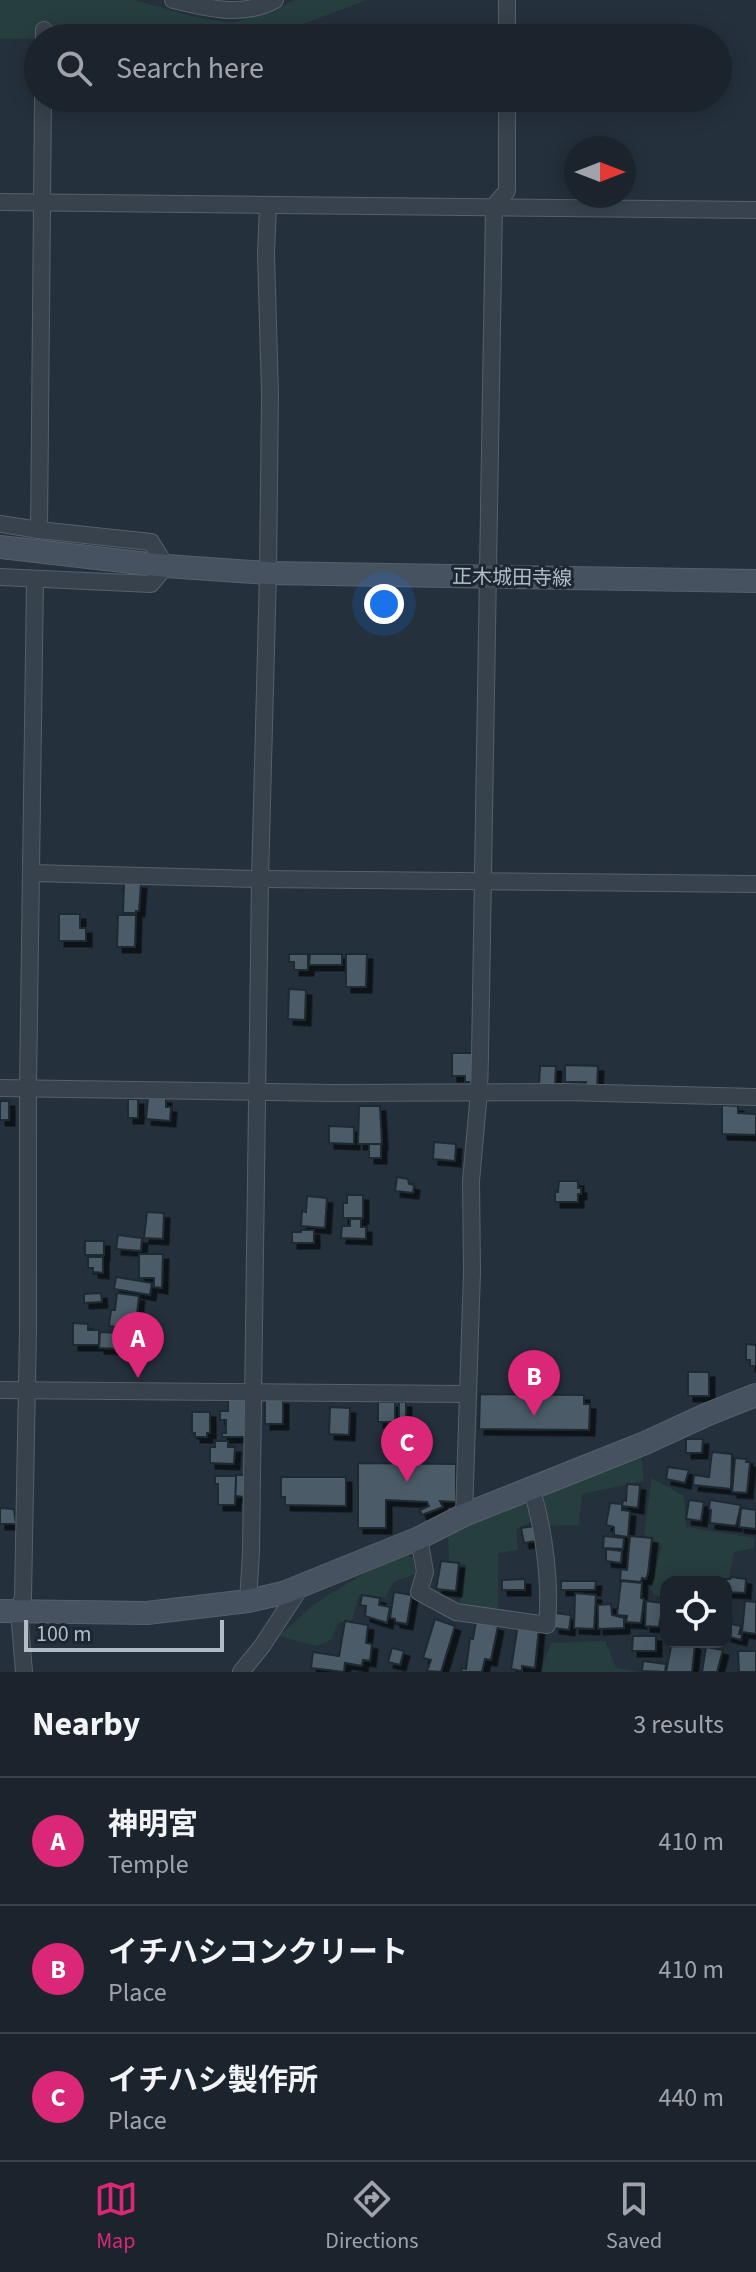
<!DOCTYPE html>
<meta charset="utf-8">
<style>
:root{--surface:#1b242d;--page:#242c35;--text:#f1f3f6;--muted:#a0a4aa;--line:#394149;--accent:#db2777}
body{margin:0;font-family:"Source Sans 3","Noto Sans JP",sans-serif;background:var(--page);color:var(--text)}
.controls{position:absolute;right:24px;bottom:24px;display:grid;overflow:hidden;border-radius:16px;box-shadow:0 4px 20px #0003}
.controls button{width:72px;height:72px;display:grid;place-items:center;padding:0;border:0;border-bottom:2px solid var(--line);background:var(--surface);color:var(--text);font:40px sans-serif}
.compass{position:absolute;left:564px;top:136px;width:72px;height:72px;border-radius:50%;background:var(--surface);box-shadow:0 4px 20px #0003;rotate:90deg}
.scale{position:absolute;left:24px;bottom:20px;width:200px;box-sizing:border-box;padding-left:8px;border:4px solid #b3bdc7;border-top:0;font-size:22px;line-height:28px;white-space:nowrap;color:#b3bdc7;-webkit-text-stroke:6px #1d2731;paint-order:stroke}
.you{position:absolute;left:384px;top:604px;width:28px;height:28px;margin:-20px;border:6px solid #fff;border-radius:50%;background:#1a73e8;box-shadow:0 0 0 12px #1a73e833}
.badge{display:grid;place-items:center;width:52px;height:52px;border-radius:50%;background:var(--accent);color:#fff;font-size:26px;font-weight:700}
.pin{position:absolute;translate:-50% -66px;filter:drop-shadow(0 2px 4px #0008)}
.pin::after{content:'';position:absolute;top:42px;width:28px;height:24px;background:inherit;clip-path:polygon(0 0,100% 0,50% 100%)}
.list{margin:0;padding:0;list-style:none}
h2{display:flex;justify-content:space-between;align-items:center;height:104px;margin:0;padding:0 32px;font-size:34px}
h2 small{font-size:26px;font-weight:400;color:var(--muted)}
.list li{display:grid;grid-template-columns:52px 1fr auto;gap:24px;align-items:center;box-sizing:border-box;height:128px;padding:0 32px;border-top:2px solid var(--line)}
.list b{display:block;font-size:30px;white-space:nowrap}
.list p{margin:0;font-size:26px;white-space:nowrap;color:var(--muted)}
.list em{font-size:26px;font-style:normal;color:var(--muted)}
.icon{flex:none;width:44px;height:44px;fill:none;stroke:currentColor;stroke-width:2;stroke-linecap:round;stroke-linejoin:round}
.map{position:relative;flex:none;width:756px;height:1672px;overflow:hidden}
.search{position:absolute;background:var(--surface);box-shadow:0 4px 20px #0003;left:24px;right:24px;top:24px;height:88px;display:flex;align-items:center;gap:20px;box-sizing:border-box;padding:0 28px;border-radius:44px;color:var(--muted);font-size:30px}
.sheet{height:488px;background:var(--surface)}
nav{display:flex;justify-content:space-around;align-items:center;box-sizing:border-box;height:112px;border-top:2px solid var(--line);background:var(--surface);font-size:22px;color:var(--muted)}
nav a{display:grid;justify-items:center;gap:4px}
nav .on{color:var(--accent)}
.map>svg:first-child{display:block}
.green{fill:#273e3e}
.building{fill:#4c5b67;stroke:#1f2933;stroke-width:2;filter:url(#shadow)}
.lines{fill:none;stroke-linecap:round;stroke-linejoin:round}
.street-casing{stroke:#56606a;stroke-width:18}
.secondary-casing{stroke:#56606a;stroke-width:24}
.street{stroke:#38424c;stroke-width:16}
.secondary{stroke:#46525f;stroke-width:22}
.labels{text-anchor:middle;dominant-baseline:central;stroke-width:6;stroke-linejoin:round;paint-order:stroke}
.street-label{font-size:20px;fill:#b3bdc7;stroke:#1d2731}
</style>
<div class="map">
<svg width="756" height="1672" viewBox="0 0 756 1672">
<defs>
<filter id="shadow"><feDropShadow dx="5.5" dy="5.5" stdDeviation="0" flood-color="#0009"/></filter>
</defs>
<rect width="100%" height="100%" fill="#24303c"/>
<g class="green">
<path d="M 0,0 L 134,0 L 195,17 L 232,23 L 272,11 L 295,0 L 367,0 L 266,38 L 0,39 Z"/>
<path d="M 641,1456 L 644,1481 L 582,1494 L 579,1525 L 546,1526 L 544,1496 Z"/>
<path d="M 652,1478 L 684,1496 L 686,1527 L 754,1538 L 754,1548 L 734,1552 L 728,1581 L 666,1582 L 666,1597 L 654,1595 L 650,1586 L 662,1546 L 644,1534 Z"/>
<path d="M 520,1504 L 529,1505 L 531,1522 L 516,1529 L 518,1550 L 498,1553 L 498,1613 L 459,1609 L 466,1565 L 449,1561 L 448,1533 Z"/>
<path d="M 406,1556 L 413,1557 L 415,1574 L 394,1582 L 385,1597 L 359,1595 L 352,1620 L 338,1623 L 331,1640 L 317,1646 L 279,1636 L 313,1605 L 364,1573 Z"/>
<path d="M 605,1641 L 616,1668 L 639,1672 L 540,1672 L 551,1643 Z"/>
</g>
<g class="building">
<path d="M 124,883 L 141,883 L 139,911 L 136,911 L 136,913 L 123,913 Z"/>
<path d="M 59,914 L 80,914 L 80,928 L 86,928 L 86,941 L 59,941 Z"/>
<path d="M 118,915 L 136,915 L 135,947 L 117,947 Z"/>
<path d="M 289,954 L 308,954 L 308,970 L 294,970 L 294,962 L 289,962 Z"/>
<path d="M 310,954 L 342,954 L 342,965 L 309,965 Z"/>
<path d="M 346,954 L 367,954 L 366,987 L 346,987 Z"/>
<path d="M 289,989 L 306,990 L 305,1020 L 288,1019 Z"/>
<path d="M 452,1053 L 472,1053 L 472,1082 L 465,1082 L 465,1076 L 452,1076 Z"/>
<path d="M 565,1065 L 598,1066 L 597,1087 L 586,1087 L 586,1082 L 565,1082 Z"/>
<path d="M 540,1066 L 556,1066 L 555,1086 L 539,1086 Z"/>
<path d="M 148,1098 L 166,1098 L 166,1107 L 171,1107 L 170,1121 L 146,1119 Z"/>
<rect x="128" y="1099" width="10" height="19"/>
<rect x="0" y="1101" width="9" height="19"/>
<path d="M 722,1105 L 738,1106 L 738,1113 L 756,1114 L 756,1135 L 722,1134 Z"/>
<path d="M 359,1106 L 380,1106 L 382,1144 L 358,1144 Z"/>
<path d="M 329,1126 L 354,1127 L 354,1144 L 329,1143 Z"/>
<path d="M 434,1142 L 456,1144 L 455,1161 L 433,1159 Z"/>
<rect x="369" y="1144" width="12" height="14"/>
<path d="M 397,1177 L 408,1179 L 409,1184 L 414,1185 L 413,1193 L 395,1191 Z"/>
<path d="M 559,1181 L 578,1181 L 578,1188 L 581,1188 L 581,1194 L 578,1194 L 578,1202 L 555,1202 L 555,1192 L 558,1192 Z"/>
<path d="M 347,1195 L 363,1195 L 363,1218 L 343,1218 L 343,1203 L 347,1203 Z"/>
<path d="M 307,1196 L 327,1198 L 325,1228 L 301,1226 L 302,1211 L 306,1212 Z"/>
<path d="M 147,1212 L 164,1213 L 163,1239 L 144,1238 Z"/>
<path d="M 350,1219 L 361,1219 L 361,1227 L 366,1227 L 366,1239 L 341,1238 L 342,1226 L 350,1226 Z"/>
<path d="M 301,1230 L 314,1230 L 314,1243 L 292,1243 L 292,1232 L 301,1232 Z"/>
<path d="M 118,1235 L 142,1238 L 141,1251 L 116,1249 Z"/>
<rect x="85" y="1241" width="19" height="14"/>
<path d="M 139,1254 L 163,1254 L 162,1288 L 154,1287 L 154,1278 L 139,1278 Z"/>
<path d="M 88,1257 L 103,1257 L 103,1273 L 93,1272 L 93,1268 L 88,1268 Z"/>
<path d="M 116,1277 L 152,1283 L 150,1295 L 114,1289 Z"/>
<path d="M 101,1293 L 102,1302 L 84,1303 L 84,1294 Z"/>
<path d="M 117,1293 L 139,1296 L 135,1332 L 117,1330 L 117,1327 L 109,1326 L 111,1310 L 115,1310 Z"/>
<path d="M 73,1323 L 88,1324 L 88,1330 L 99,1330 L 99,1345 L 73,1345 Z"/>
<path d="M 100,1332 L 120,1333 L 119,1349 L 99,1348 Z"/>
<path d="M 746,1344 L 756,1345 L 756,1366 L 750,1366 L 750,1360 L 746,1360 Z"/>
<rect x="688" y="1372" width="21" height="24"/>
<path d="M 480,1394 L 584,1395 L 584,1404 L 590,1404 L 589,1430 L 479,1429 Z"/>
<rect x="265" y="1399" width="18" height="25"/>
<path d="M 228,1400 L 245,1400 L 245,1437 L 222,1437 L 222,1433 L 226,1433 L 226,1420 L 220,1420 L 220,1411 L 228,1411 Z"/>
<rect x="378" y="1402" width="17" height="20"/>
<path d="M 399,1402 L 406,1402 L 406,1424 L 397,1424 L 397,1419 L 399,1419 Z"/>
<path d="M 330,1407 L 350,1408 L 349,1435 L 329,1434 Z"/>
<path d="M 192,1412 L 210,1412 L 210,1433 L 207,1433 L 207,1437 L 195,1437 L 195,1433 L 192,1433 Z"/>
<path d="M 686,1439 L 703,1439 L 702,1453 L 686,1453 Z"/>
<path d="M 215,1441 L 228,1441 L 228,1447 L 235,1447 L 234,1464 L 210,1463 L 210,1447 L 215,1447 Z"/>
<path d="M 712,1452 L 732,1454 L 731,1489 L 693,1485 L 694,1475 L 709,1477 Z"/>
<path d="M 735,1458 L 747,1459 L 746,1462 L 750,1462 L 747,1493 L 732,1492 Z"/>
<path d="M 358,1463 L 456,1464 L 456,1502 L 440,1501 L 443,1507 L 422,1515 L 420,1510 L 429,1506 L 427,1502 L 386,1500 L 386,1528 L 358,1528 Z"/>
<path d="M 668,1467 L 689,1470 L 685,1483 L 666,1479 Z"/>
<path d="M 236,1475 L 245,1475 L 245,1497 L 235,1496 Z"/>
<path d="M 215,1476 L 236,1476 L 235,1505 L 218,1505 L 218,1484 L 215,1484 Z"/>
<path d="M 281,1477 L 346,1477 L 346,1506 L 285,1505 L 285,1497 L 281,1497 Z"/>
<path d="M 627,1484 L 640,1485 L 638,1508 L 622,1506 L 623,1500 L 626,1501 Z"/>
<path d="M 689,1500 L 704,1502 L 701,1521 L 686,1519 Z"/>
<path d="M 710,1500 L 741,1505 L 736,1526 L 710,1523 L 711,1510 L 709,1509 Z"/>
<path d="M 610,1503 L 622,1504 L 622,1510 L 630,1511 L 628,1537 L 614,1535 L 614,1527 L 606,1525 Z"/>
<path d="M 0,1508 L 14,1509 L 16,1524 L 0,1524 Z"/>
<path d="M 741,1508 L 756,1510 L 756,1529 L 739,1527 Z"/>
<path d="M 534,1526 L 536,1541 L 524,1543 L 521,1528 Z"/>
<path d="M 604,1536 L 624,1538 L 623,1549 L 603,1548 Z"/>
<path d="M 630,1536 L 652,1538 L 648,1573 L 646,1579 L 642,1578 L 641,1582 L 620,1580 L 621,1569 L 627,1570 Z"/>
<path d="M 606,1549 L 622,1551 L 621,1563 L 606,1561 Z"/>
<path d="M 441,1561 L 459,1563 L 456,1591 L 436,1589 Z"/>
<path d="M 731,1577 L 746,1579 L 745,1593 L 726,1592 L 726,1582 L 723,1582 L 723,1579 L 730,1579 Z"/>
<path d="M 525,1579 L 525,1590 L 502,1590 L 502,1580 Z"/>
<path d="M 561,1581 L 596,1581 L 595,1590 L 561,1590 Z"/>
<path d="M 621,1581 L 642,1583 L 641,1598 L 644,1599 L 641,1623 L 626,1622 L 627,1616 L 617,1615 Z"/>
<path d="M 394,1592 L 412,1595 L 407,1624 L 395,1622 L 395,1619 L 390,1618 Z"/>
<path d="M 575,1593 L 596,1595 L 594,1629 L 574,1628 Z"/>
<path d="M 362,1595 L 380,1598 L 379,1605 L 390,1607 L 387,1623 L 365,1616 L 366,1606 L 360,1605 Z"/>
<path d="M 646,1601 L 663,1603 L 659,1627 L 645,1626 Z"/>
<path d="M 745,1601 L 756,1602 L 756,1634 L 742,1632 Z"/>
<path d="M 611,1604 L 612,1615 L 624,1618 L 624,1628 L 598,1629 L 598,1605 Z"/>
<path d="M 555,1613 L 571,1615 L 569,1630 L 554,1628 Z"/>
<path d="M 435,1619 L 455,1626 L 441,1672 L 427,1671 L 431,1660 L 423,1658 Z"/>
<path d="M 345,1621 L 368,1625 L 366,1643 L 372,1644 L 370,1661 L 363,1660 L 362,1666 L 345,1663 L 344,1672 L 311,1668 L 313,1652 L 339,1656 Z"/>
<path d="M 476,1621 L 498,1626 L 491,1660 L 485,1659 L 482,1672 L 461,1672 L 462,1668 L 466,1669 L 470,1638 L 473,1639 Z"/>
<path d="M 726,1623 L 741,1626 L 739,1634 L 742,1634 L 741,1640 L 726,1636 Z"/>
<path d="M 518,1624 L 539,1627 L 535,1668 L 522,1666 L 522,1671 L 511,1669 Z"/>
<path d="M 633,1636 L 656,1636 L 656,1651 L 632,1651 Z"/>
<path d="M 672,1642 L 693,1642 L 692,1644 L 695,1645 L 692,1672 L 666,1672 Z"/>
<path d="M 706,1647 L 723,1650 L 717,1672 L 702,1672 Z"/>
<path d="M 392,1648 L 404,1651 L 400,1665 L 388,1662 Z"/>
<path d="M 738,1651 L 756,1651 L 756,1672 L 739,1672 Z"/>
<path d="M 643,1661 L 666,1664 L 665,1672 L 642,1671 Z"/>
</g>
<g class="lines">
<g class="street-casing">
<g id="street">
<path d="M 173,0 C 207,8 242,18 275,0"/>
<path d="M 507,0 L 507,38"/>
<path d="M 44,38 L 44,30"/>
<path d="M 0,202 L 756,210"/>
<path d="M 0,524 L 39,530 L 151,542 L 166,566 L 151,584 L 0,577"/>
<path d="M 39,530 L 43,98"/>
<path d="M 31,873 L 260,879 L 756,884"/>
<path d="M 0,1088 L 332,1093 L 565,1092 L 756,1097"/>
<path d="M 0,1390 L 467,1394"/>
<path d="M 464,1515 L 472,1272 L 471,1181 L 479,1092 L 480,1057 L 494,206 L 507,191 L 507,98"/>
<path d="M 419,1538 L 425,1572 L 419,1592 L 456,1612 L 547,1625 C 551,1583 544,1528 531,1487"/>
<path d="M 248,1601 L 251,1553 L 260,879 L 268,573 L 270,393 L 266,254 L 268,206"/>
<path d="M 24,1672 L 19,1611 L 23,1597 L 28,1330 L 28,1088 L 35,580"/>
<path d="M 241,1672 L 262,1646 L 302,1585"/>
</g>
</g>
<g class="secondary-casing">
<g id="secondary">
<path d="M 0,547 L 166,566 L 268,573 L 756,581"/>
<path d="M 0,1611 L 147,1613 L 248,1601 L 283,1593 L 419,1538 L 464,1515 L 645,1443 L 708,1414 L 756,1395"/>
</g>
</g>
<use href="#street" class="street"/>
<use href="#secondary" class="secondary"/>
</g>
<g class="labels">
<g class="street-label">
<text transform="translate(512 578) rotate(1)">正木城田寺線</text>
</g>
</g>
</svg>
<div class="controls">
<button><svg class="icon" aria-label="locate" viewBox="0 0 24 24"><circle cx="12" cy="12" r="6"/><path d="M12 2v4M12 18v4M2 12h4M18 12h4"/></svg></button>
</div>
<svg class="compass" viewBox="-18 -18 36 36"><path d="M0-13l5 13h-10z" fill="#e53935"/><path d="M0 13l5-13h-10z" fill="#a0a4aa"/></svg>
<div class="scale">100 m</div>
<div class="you"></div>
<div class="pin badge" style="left:138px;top:1378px">A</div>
<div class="pin badge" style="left:534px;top:1416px">B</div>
<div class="pin badge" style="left:407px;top:1482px">C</div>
<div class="search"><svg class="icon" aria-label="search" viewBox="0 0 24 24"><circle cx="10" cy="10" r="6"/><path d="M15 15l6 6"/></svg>Search here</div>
</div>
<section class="sheet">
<h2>Nearby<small>3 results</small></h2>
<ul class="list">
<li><span class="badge">A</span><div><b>神明宮</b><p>Temple</p></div><em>410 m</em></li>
<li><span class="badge">B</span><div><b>イチハシコンクリート</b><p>Place</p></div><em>410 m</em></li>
<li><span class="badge">C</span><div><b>イチハシ製作所</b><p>Place</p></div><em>440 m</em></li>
</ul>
</section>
<nav>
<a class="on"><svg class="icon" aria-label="map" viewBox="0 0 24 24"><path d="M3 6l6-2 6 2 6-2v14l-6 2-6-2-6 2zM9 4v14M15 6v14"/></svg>Map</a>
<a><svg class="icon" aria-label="directions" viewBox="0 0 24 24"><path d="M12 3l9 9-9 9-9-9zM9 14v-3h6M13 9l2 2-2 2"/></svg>Directions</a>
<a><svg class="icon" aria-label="saved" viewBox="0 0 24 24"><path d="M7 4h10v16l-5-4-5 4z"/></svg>Saved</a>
</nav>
